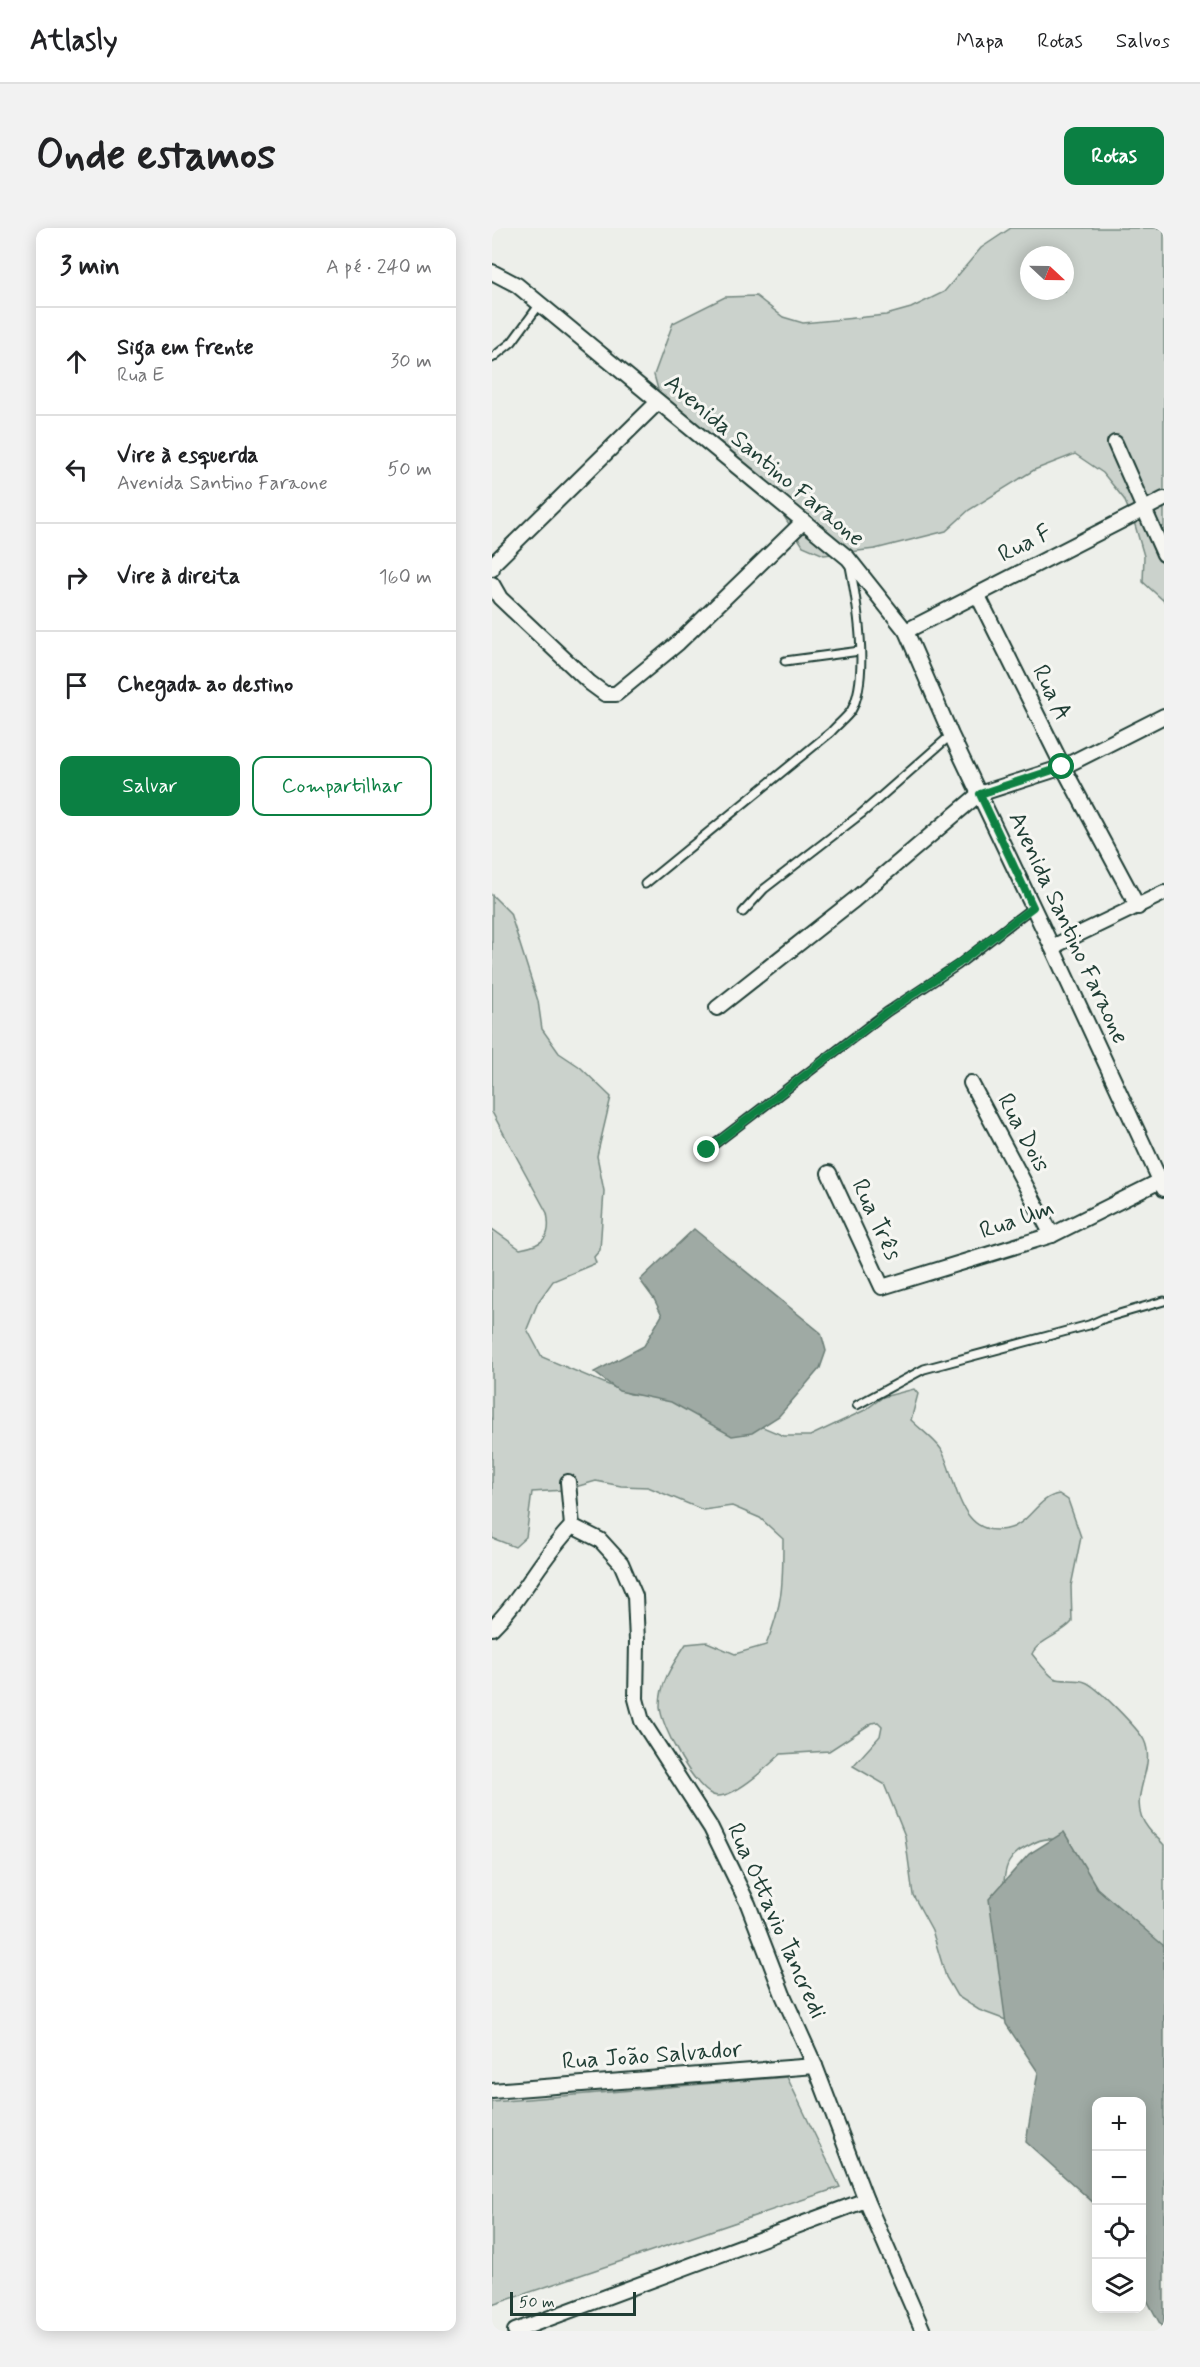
<!DOCTYPE html>
<html lang="pt">
<meta charset="utf-8">
<style>
:root{--surface:#fff;--page:#f2f2f2;--text:#202124;--muted:#757577;--line:#e0e0e0;--accent:#0b8043}
body{margin:0;font-family:Mynerve,sans-serif;background:var(--page);color:var(--text)}
.controls{position:absolute;right:18px;bottom:18px;display:grid;overflow:hidden;border-radius:12px;box-shadow:0 3px 15px #0003}
.controls button{width:54px;height:54px;display:grid;place-items:center;padding:0;border:0;border-bottom:2px solid var(--line);background:var(--surface);color:var(--text);font:30px sans-serif}
.compass{position:absolute;left:528px;top:18px;width:54px;height:54px;border-radius:50%;background:var(--surface);box-shadow:0 3px 15px #0003;rotate:112deg}
.scale{position:absolute;left:18px;bottom:15px;width:126px;box-sizing:border-box;padding-left:6px;border:3px solid #1f3d34;border-top:0;font-size:16px;line-height:21px;white-space:nowrap;color:#1f3d34;-webkit-text-stroke:4px #f6f6f2;paint-order:stroke}
.stop{position:absolute;width:18px;height:18px;margin:-14px;border:4px solid #0b8043;border-radius:50%;background:#fff}
.stop.end{background:#0b8043;border-color:#fff;box-shadow:0 2px 6px #0008}
.list{margin:0;padding:0;list-style:none}
h2{display:flex;justify-content:space-between;align-items:center;height:78px;margin:0;padding:0 24px;font-size:26px}
h2 small{font-size:20px;font-weight:400;color:var(--muted)}
.list li{display:grid;grid-template-columns:39px 1fr auto;gap:18px;align-items:center;box-sizing:border-box;height:108px;padding:0 24px;border-top:2px solid var(--line)}
.list b{display:block;font-size:22px;white-space:nowrap}
.list p{margin:0;font-size:20px;white-space:nowrap;color:var(--muted)}
.list em{font-size:20px;font-style:normal;color:var(--muted)}
.actions{display:flex;gap:12px;padding:18px 24px}
.actions a{flex:1;padding:14px 0;border:2px solid var(--accent);border-radius:12px;text-align:center;font-size:21px;color:var(--accent)}
.actions .main{background:var(--accent);color:#fff}
.icon{flex:none;width:33px;height:33px;fill:none;stroke:currentColor;stroke-width:2;stroke-linecap:round;stroke-linejoin:round}
.map{position:relative;flex:none;width:672px;height:2103px;overflow:hidden;border-radius:12px}
header{display:flex;align-items:center;gap:36px;box-sizing:border-box;height:84px;padding:0 30px;background:var(--surface);border-bottom:2px solid var(--line)}
header strong{font-size:28px}
nav{display:flex;gap:33px;margin-inline-start:auto;font-size:21px}
.intro{display:flex;align-items:center;justify-content:space-between;box-sizing:border-box;height:144px;padding:0 36px}
h1{margin:0;font-size:42px}
.button{padding:15px 27px;border-radius:12px;background:var(--accent);color:#fff;font-size:21px;font-weight:700}
main{display:flex;gap:36px;padding:0 36px}
aside{flex:1;background:var(--surface);border-radius:12px;box-shadow:0 3px 15px #0003}
.map>svg:first-child{display:block}
.green{fill:#cbd2cc;stroke:#758880;stroke-width:1.5;fill-rule:evenodd}
.water{fill:#9faaa4;stroke:#6c7e77;stroke-width:1.5}
.lines{fill:none;stroke-linecap:round;stroke-linejoin:round}
.lane-casing{stroke:#1f3d34;stroke-width:11}
.street-casing{stroke:#1f3d34;stroke-width:18}
.lane{stroke:#f6f6f2;stroke-width:7}
.street{stroke:#f6f6f2;stroke-width:14}
.route{stroke:#0b8043;stroke-width:8}
.labels{text-anchor:middle;dominant-baseline:central;stroke-width:6;stroke-linejoin:round;paint-order:stroke}
.street-label{font-size:24px;fill:#1f3d34;stroke:#f6f6f2}
</style>
<header>
<strong>Atlasly</strong>
<nav><a>Mapa</a><a>Rotas</a><a>Salvos</a></nav>
</header>
<div class="intro"><h1>Onde estamos</h1><a class="button">Rotas</a></div>
<main>
<aside>
<h2>3 min<small>A pé · 240 m</small></h2>
<ul class="list">
<li><svg class="icon" aria-label="ahead" viewBox="0 0 24 24"><path d="M12 20V5M6 11l6-6 6 6"/></svg><div><b>Siga em frente</b><p>Rua E</p></div><em>30 m</em></li>
<li><svg class="icon" aria-label="left" viewBox="0 0 24 24"><path d="M17 20v-9H6M10 6l-5 5 5 5"/></svg><div><b>Vire à esquerda</b><p>Avenida Santino Faraone</p></div><em>50 m</em></li>
<li><svg class="icon" aria-label="right" viewBox="0 0 24 24"><path d="M7 20v-9h11M14 6l5 5-5 5"/></svg><div><b>Vire à direita</b></div><em>160 m</em></li>
<li><svg class="icon" aria-label="arrive" viewBox="0 0 24 24"><path d="M6 21V4h12l-3 4 3 4H6"/></svg><div><b>Chegada ao destino</b></div></li>
</ul>
<div class="actions"><a class="main">Salvar</a><a>Compartilhar</a></div>
</aside>
<div class="map">
<svg width="672" height="2103" viewBox="0 0 672 2103">
<rect width="100%" height="100%" fill="#edefea"/>
<filter id="ink" filterUnits="userSpaceOnUse"><feTurbulence type="fractalNoise" baseFrequency=".0167" numOctaves="2"/><feDisplacementMap in="SourceGraphic" scale="12" xChannelSelector="R" yChannelSelector="G"/><feConvolveMatrix kernelMatrix="1 2 1 2 8 2 1 2 1" color-interpolation-filters="sRGB"/></filter>
<g filter="url(#ink)">
<g class="green">
<path d="M 519,0 L 672,0 L 672,373 L 651,354 L 652,328 L 643,297 L 632,271 L 611,245 L 583,226 L 542,242 L 477,282 L 454,303 L 383,321 L 332,327 L 311,318 L 288,282 L 169,172 L 162,147 L 181,95 L 233,69 L 264,68 L 291,89 L 311,95 L 394,87 L 419,80 L 452,64 L 489,20 ZM 537,27 L 573,27 L 573,63 L 537,63 Z"/>
<path d="M 0,667 L 18,685 L 46,773 L 50,801 L 67,825 L 88,839 L 119,869 L 105,928 L 112,963 L 108,1022 L 102,1029 L 104,1035 L 61,1053 L 46,1074 L 35,1101 L 50,1129 L 138,1166 L 169,1169 L 247,1189 L 292,1208 L 318,1208 L 373,1182 L 391,1169 L 422,1161 L 426,1166 L 419,1192 C 428,1201 442,1211 449,1221 C 465,1250 466,1311 515,1301 C 537,1297 545,1269 567,1266 L 576,1272 L 589,1309 L 579,1358 L 580,1394 C 569,1407 546,1412 540,1426 C 546,1433 554,1445 562,1450 C 570,1454 584,1450 593,1454 C 605,1458 646,1501 652,1512 C 666,1542 632,1570 656,1600 C 660,1606 667,1611 672,1617 L 672,1791 L 568,1614 C 558,1608 548,1611 538,1617 C 530,1621 522,1625 517,1634 C 501,1662 524,1764 530,1798 L 487,1782 L 465,1768 L 454,1749 L 440,1702 L 421,1667 L 413,1608 L 392,1556 L 361,1538 L 388,1508 L 390,1498 L 386,1494 L 380,1495 L 337,1523 L 289,1526 C 275,1539 244,1569 225,1568 C 205,1567 168,1497 168,1478 C 168,1454 181,1436 194,1416 L 215,1414 L 243,1426 L 274,1417 C 291,1376 291,1355 291,1311 L 268,1290 L 240,1278 L 211,1282 L 156,1259 L 129,1258 L 104,1253 L 73,1262 L 40,1264 L 34,1309 L 23,1319 L 0,1310 L 0,1001 L 28,1021 C 52,1017 60,1009 55,985 L 0,884 Z"/>
<path d="M 295,1849 L 348,1959 L 0,2077 L 0,1874 Z"/>
</g>
<g class="water">
<path d="M 202,1001 L 329,1105 L 334,1123 L 328,1140 L 287,1188 L 260,1205 L 240,1208 L 179,1174 L 127,1163 L 102,1144 L 152,1118 L 170,1087 L 162,1071 L 148,1052 Z"/>
<path d="M 572,1604 L 605,1660 L 672,1718 L 672,2103 L 650,2063 L 650,1874 L 604,1874 L 604,1977 L 534,1914 L 546,1844 L 514,1796 L 497,1671 L 537,1626 Z"/>
</g>
<g class="lines">
<g class="lane-casing">
<g id="lane">
<path d="M 0,130 L 20,114 L 48,76"/>
<path d="M 293,433 L 368,423"/>
<path d="M 153,656 L 339,504 C 345,497 354,490 359,483 C 378,450 365,374 358,338"/>
<path d="M 251,684 L 272,661 L 369,586 L 459,507"/>
<path d="M 215,922 L 395,784 L 466,737 L 541,679"/>
<path d="M 365,1177 L 432,1141 L 597,1097 L 613,1090 L 672,1073"/>
</g>
</g>
<g class="street-casing">
<g id="street">
<path d="M 0,44 L 25,57 L 356,330 L 414,403 L 459,507 L 560,719 L 672,961"/>
<path d="M 623,215 L 672,326"/>
<path d="M 0,341 L 0,337 L 166,174"/>
<path d="M 0,356 L 8,370 L 98,455 L 113,466 L 124,466 L 186,415 L 311,294"/>
<path d="M 485,366 L 571,539 L 646,679"/>
<path d="M 414,403 L 672,271"/>
<path d="M 560,719 L 672,665"/>
<path d="M 225,780 L 362,672 L 487,566 L 571,539 L 672,488"/>
<path d="M 479,855 L 560,1007"/>
<path d="M 337,945 L 390,1059 L 560,1007 L 668,953"/>
<path d="M 76,1254 L 80,1298 L 108,1312 L 129,1335 L 143,1368 L 145,1413 L 144,1471 L 150,1493 L 219,1600 L 256,1676 L 291,1767 L 323,1838 L 374,1972 L 431,2103"/>
<path d="M 0,1400 C 31,1370 49,1329 80,1298"/>
<path d="M 0,1863 L 323,1838"/>
<path d="M 23,2103 L 374,1972"/>
</g>
</g>
<use href="#lane" class="lane"/>
<use href="#street" class="street"/>
</g>
</g>
<g class="lines" filter="url(#ink)">
<path class="route" d="M 215,922 L 395,784 L 466,736 L 541,679 L 488,566 L 570,539"/>
</g>
<g class="labels">
<g class="street-label">
<text transform="translate(272 233) rotate(40)">Avenida Santino Faraone</text>
<text transform="translate(533 316) rotate(-27)">Rua F</text>
<text transform="translate(559 465) rotate(64)">Rua A</text>
<text transform="translate(576 700) rotate(65)">Avenida Santino Faraone</text>
<text transform="translate(531 905) rotate(62)">Rua Dois</text>
<text transform="translate(384 992) rotate(65)">Rua Três</text>
<text transform="translate(525 992) rotate(-19)">Rua Um</text>
<text transform="translate(284 1693) rotate(66)">Rua Ottavio Tancredi</text>
<text transform="translate(160 1828) rotate(-4)">Rua João Salvador</text>
</g>
</g>
</svg>
<div class="controls">
<button>+</button>
<button>−</button>
<button><svg class="icon" aria-label="locate" viewBox="0 0 24 24"><circle cx="12" cy="12" r="6"/><path d="M12 2v4M12 18v4M2 12h4M18 12h4"/></svg></button>
<button><svg class="icon" aria-label="layers" viewBox="0 0 24 24"><path d="M12 4l9 5-9 5-9-5zM3 14l9 5 9-5"/></svg></button>
</div>
<svg class="compass" viewBox="-18 -18 36 36"><path d="M0-13l5 13h-10z" fill="#e53935"/><path d="M0 13l5-13h-10z" fill="#757577"/></svg>
<div class="scale">50 m</div>
<div class="stop" style="left:570px;top:539px"></div>
<div class="stop end" style="left:215px;top:922px"></div>
</div>
</main>
